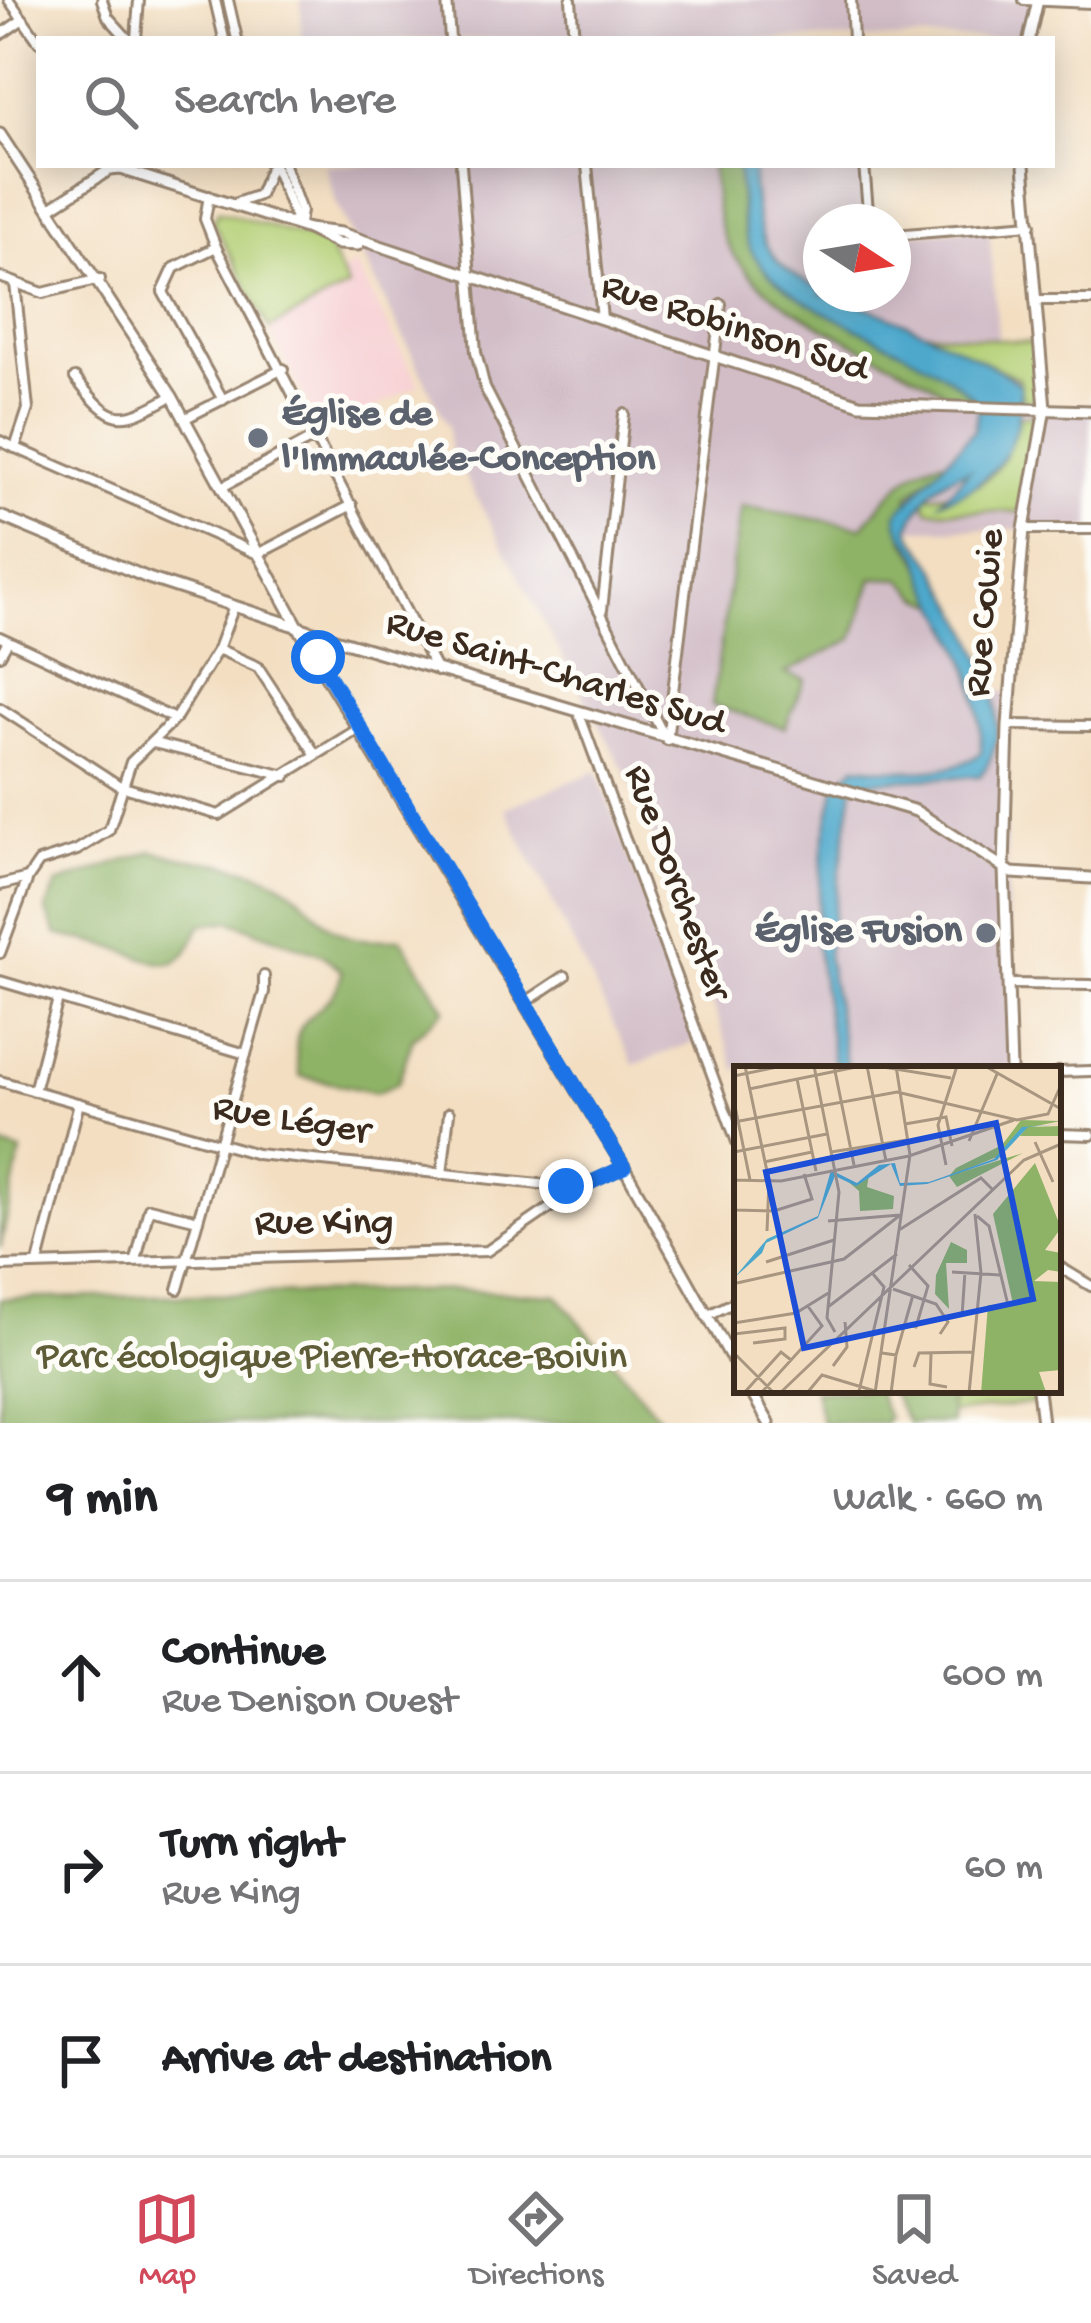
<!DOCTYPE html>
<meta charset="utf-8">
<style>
:root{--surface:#fff;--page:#f6f6f6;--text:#202124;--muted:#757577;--line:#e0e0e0;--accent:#d1495b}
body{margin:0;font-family:"Gochi Hand",sans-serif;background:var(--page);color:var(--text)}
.compass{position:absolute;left:803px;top:204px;width:108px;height:108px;border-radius:50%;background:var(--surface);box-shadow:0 6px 30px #0003;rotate:102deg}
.stop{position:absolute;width:36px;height:36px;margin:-27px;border:9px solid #1a73e8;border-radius:50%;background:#fff}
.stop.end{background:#1a73e8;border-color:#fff;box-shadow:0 3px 12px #0008}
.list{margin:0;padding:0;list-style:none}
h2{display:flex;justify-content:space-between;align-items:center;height:156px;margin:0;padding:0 48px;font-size:51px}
h2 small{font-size:39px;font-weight:400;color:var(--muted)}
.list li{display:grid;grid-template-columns:78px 1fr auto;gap:36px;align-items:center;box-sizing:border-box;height:192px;padding:0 48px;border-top:3px solid var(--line)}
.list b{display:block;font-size:45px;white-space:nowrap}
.list p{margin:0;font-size:39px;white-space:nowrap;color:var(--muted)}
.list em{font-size:39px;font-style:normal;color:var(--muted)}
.icon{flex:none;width:66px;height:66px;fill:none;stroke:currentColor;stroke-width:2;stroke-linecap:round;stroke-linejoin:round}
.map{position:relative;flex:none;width:1091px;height:1423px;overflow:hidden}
.search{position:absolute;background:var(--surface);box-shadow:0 6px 30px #0003;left:36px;right:36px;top:36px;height:132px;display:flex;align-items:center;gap:30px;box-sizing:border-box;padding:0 42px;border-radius:0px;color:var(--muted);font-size:45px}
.sheet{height:732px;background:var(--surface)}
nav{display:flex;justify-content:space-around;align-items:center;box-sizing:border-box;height:168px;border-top:3px solid var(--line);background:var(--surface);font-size:33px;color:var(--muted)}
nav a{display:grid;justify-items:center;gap:6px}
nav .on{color:var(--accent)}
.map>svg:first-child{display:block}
.built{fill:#f7cfd3}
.industrial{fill:#d2bdc7}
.green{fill:#b3cf75;stroke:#777c4a;stroke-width:3}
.forest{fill:#8eb266;stroke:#646e42;stroke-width:3}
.water{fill:#4ea8cc;stroke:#446975;stroke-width:3}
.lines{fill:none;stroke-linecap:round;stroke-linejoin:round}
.minor-casing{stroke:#978470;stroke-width:14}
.tertiary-casing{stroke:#978470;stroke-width:15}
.minor{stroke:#fff;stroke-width:8}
.tertiary{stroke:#fff;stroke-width:9}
.route{stroke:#1a73e8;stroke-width:15}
.worship-dot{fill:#6b7280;stroke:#fdfcf7;stroke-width:4.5}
.labels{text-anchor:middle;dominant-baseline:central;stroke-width:10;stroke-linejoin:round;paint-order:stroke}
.street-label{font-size:39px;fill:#3b2a1e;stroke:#fdfcf7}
.worship-label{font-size:39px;font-weight:bold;fill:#5b616d;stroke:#fdfcf7;text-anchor:start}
.park-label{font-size:39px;fill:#5f5c38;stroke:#fdfcf7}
.inset-road{fill:none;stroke:#a99680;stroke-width:3}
.view{fill:#1d4ed8;fill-opacity:0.15;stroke:#1d4ed8;stroke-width:6}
.inset-edge{fill:none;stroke:#3b2a1e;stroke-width:6}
</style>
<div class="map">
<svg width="1091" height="1423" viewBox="0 0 1091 1423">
<rect width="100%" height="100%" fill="#fdfcf7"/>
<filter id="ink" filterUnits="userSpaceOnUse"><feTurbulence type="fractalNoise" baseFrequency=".00833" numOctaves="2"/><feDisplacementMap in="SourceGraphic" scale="24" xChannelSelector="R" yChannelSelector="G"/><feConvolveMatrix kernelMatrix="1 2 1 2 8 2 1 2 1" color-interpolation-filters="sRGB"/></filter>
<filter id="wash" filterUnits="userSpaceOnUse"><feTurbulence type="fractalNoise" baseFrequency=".004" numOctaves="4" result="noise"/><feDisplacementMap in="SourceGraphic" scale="48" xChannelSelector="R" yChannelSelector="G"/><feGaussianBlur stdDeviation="2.7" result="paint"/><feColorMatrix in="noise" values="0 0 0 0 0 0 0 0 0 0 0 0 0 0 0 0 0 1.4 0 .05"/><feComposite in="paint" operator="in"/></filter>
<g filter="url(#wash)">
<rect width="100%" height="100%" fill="#f3dec1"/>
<path class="built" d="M 356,265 L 419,385 L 323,434 L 269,329 L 348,287 L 341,272 Z"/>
<g class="industrial">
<path d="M 301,0 L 1038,0 L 1029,39 L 302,39 Z"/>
<path d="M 325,165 L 864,165 L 869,222 L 821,222 L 821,294 L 893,294 L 893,235 L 989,227 L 999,343 L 1039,340 L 1045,410 L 1091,411 L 1091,529 L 909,529 L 933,561 L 992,691 L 1010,692 L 1006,825 L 1011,1069 L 737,1069 L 737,1073 L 640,800 L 450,449 L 448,426 L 336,204 Z"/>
<path d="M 597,771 L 696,1041 L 634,1065 L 505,808 Z"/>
</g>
<g class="green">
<path d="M 218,211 L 326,243 L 348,287 L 269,329 L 213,222 Z"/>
<path d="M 925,332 L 1036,343 L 1039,397 L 1023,402 L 1018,378 Z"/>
<path d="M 1039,415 L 1019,512 L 928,510 L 923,497 C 989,489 998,480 1020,416 Z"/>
<path d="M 948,1390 L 1038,1390 L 1039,1403 L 951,1413 Z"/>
</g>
<g class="forest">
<path d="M 711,165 L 736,165 C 742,188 738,217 747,238 C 781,323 919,334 976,401 L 953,397 C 888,352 758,314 725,239 C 715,218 715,188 711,165 Z"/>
<path d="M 949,460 L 909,495 L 904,540 C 922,558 929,585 944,607 L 920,597 L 902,579 L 873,578 L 853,639 L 785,673 L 805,680 L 785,728 L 712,705 L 741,506 L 862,527 C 886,500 910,462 949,460 Z"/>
<path d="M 152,851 C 188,861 231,862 264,875 C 333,903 310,950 401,938 L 445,1009 L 413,1038 L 398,1083 L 376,1093 L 300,1076 C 282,1003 334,1021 342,971 L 323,955 L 230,921 L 200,925 C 180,977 167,966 122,950 C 101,943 78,940 57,934 L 46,910 L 57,884 Z"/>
<path d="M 0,1145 L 21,1152 L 0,1248 Z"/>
<path d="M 463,1290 L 557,1295 L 664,1423 L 0,1423 L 0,1299 Z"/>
<path d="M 814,1390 L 876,1390 L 888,1418 L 884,1423 L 822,1423 Z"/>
<path d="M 890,1390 L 948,1390 L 952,1423 L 908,1423 Z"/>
</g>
<path class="water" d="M 736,165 L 752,165 C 756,227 757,262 821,289 L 821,294 C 850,294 1002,364 1020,386 C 1022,443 997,483 941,501 L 969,470 C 936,479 923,498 909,528 C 914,543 928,552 935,566 C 965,620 1028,717 980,776 L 854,782 L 827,954 L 847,1069 L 835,1069 L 815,936 L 824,840 L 836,784 L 856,766 C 896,770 947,778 981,753 C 982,679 960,644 927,582 C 923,574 922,563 918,555 C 909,539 898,535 897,514 L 974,430 L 979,404 C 925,342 782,316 750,248 C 739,223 743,191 736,165 Z"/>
</g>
<g filter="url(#ink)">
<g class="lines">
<g class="minor-casing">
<g id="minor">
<path d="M 9,0 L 39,42"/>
<path d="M 102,0 L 108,17 L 128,39"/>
<path d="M 215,0 L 224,39"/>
<path d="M 228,0 L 237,39"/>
<path d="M 447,0 L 450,39"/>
<path d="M 571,0 L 574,39"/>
<path d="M 851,0 L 853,39"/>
<path d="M 1024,0 L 1091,3"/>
<path d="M 0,35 L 23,19"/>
<path d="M 136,39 L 139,0"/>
<path d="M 274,165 L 298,225"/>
<path d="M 284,165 L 301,211 L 299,224"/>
<path d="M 461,165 L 476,352 L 485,388 L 664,736"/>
<path d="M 587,165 L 602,319"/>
<path d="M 864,165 L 869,222"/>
<path d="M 209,196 L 205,219 L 216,247 L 437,671"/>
<path d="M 236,203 L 259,195 L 271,166"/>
<path d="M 893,235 L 1031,224"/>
<path d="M 216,247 L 174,268 L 163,292 L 223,400"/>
<path d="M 0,277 L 43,293 L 100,279"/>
<path d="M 15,283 L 28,409 L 15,448"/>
<path d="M 1035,300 L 1091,300"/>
<path d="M 75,378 C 113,425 119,426 172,396"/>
<path d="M 184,419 L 283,369"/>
<path d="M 0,441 L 258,554 L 352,505"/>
<path d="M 222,487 L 317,436"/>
<path d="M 1024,529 L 1091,529"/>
<path d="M 602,610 L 624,414"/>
<path d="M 0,637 L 175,719"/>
<path d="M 218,649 L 258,667 L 316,755"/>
<path d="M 0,655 L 8,641"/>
<path d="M 0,708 L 120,786 L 219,815 L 360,728"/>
<path d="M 579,714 L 737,1142"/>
<path d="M 1008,725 L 1091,726"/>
<path d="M 667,740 L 721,304"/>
<path d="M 154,743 L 286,776"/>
<path d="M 0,885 L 28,878 L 39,862 L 77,850 L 109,830 L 131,762 L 175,719 L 218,649 L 234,606"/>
<path d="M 0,953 L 28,878"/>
<path d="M 0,981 L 246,1054"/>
<path d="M 1010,984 L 1091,985"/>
<path d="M 526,1002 L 565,976"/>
<path d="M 1058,1072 L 1091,1071"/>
<path d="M 0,1081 L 257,1154 L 577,1188"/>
<path d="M 34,1091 L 58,999"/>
<path d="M 1058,1134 L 1091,1135"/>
<path d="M 442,1174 L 449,1113"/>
<path d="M 136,1260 L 149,1208 L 198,1220"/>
<path d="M 38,1263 L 79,1103"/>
<path d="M 0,1266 L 487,1251 L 579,1188 L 624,1167"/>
<path d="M 1058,1266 L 1091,1286"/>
<path d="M 178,1289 L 264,992 L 264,976"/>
<path d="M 706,1316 L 737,1301"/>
</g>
</g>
<g class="tertiary-casing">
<g id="tertiary">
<path d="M 1029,39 L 1038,0"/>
<path d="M 0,134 L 172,396 L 321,668 L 624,1167 L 737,1368"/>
<path d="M 52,207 L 109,170 L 121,169 L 308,229 L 338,244 L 358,245"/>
<path d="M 308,229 L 341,233 L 860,404 L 1091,411"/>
<path d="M 0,516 L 148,578 L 335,639 L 916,811 L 1012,873 L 1091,878"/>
<path d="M 1011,1069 L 1004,869 L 1008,725 L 1024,529 L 1045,408 L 1024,165"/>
<path d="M 750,1390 L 769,1423"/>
<path d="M 1038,1390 L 1042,1423"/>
</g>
</g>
<use href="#minor" class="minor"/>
<use href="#tertiary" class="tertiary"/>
</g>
</g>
<g class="lines" filter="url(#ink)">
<path class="route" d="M 318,657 L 624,1167 L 579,1188 L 566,1186"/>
</g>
<g class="worship-dot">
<circle cx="258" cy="438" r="12"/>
<circle cx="986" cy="933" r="12"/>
</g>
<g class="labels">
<g class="street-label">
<text transform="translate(734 330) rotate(18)">Rue Robinson Sud</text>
<text transform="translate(987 613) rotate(-85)">Rue Cowie</text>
<text transform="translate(555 675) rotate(17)">Rue Saint-Charles Sud</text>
<text transform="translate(675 883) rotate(70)">Rue Dorchester</text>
<text transform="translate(291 1122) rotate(9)">Rue Léger</text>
<text x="324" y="1225">Rue King</text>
</g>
<g class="worship-label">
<text x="282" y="416">Église de<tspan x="282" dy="45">l'Immaculée-Conception</tspan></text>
<text x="962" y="933" text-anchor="end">Église Fusion</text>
</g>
<g class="park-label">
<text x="332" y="1359">Parc écologique Pierre-Horace-Boivin</text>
</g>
</g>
<g transform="translate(734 1066)">
<rect width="327" height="327" fill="#f3dec1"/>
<path d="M 287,54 L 327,55 L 297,61 L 327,60 L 327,70 L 286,70 L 293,61 L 265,90 L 224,107 L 289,87 L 223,121 L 215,110 L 222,102 L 268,79 ZM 301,97 L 327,162 L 311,184 L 327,187 L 327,206 L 314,204 L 300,215 L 327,216 L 327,304 L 305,306 L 312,326 L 327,327 L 247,327 L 254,239 L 279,238 L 259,148 ZM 135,109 L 133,121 L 160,130 L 159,143 L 126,145 L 125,125 L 111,113 L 122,119 ZM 217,176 L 233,184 L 233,197 L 212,197 L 215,243 L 201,228 L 202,209 Z" fill="#8eb266"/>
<path d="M 327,58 L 294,61 L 263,94 L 193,118 L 166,120 L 157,98 L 122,120 L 101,110 L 84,152 L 32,177 L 28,187 L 0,212 L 33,173 L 84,150 L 97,104 L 123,117 L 145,99 L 161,97 L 166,117 L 195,116 L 260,93 L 288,61 Z" fill="#4ea8cc"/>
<path class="inset-road" d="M 11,0 L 35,115 L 33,165M 80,0 L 105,126 L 93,252 L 101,266M 100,0 L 120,99M 133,0 L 152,95M 143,0 L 217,12M 251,0 L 327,43M 0,10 L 48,0M 63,13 L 82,105M 15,23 L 127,0M 0,35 L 16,114M 0,56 L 163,26 L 283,54 L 314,48 L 327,19M 171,58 L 212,51 L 218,80M 235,75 L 263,8M 301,76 L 319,116M 0,86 L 93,68M 97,86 L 173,74M 30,96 L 78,86M 212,99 L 204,59 L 223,0M 0,105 L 1,145M 0,114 L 47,115 L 175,90 L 280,54M 1,144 L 40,145 L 78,133 L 70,108M 243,150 L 255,160 L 274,239M 94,155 L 166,149M 165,164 L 247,112 L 258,123M 32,196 L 100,174M 218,206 L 266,209M 3,217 L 110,193 L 165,150M 159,223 L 202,238 L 214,256 L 206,268M 94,241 L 163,188M 228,250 L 231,206M 0,257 L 62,247 L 96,226M 173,259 L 182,261 L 194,220 L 175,199M 0,268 L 51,262 L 51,273 L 19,277M 0,287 L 40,327M 148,287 L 162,289 L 179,229M 197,288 L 196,318 L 213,321M 99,300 L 113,281 L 111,256M 180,301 L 185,287 L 238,286M 125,325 L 150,221 L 139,208M 10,327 L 47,286 L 57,294M 27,327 L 88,260 L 73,239M 46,327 L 290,94 L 327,78M 73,327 L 88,309 L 141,325M 141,327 L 176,89 L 162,0M 157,327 L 162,289M 235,327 L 247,207 L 241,148"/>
<path class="view" d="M 262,57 L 299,233 L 70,282 L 32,106 Z"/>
<rect width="327" height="327" class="inset-edge"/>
</g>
</svg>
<svg class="compass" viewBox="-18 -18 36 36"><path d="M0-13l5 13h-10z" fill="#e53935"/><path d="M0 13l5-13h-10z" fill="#757577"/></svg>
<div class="stop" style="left:318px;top:657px"></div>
<div class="stop end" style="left:566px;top:1186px"></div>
<div class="search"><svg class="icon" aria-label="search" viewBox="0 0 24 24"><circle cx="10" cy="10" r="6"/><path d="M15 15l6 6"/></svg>Search here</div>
</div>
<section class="sheet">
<h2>9 min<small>Walk · 660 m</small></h2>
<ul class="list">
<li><svg class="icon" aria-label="ahead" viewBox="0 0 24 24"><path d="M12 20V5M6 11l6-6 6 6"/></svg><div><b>Continue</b><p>Rue Denison Ouest</p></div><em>600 m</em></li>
<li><svg class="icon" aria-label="right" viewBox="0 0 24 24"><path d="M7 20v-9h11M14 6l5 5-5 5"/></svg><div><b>Turn right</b><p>Rue King</p></div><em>60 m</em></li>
<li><svg class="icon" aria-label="arrive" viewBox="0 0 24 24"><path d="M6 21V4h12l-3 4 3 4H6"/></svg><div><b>Arrive at destination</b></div></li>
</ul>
</section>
<nav>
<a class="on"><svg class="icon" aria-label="map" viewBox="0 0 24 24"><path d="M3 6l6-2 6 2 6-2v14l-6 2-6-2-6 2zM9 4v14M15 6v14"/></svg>Map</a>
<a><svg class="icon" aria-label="directions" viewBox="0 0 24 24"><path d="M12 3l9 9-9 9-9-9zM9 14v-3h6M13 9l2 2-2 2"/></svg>Directions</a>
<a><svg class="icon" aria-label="saved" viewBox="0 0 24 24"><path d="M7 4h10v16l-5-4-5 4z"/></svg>Saved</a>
</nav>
